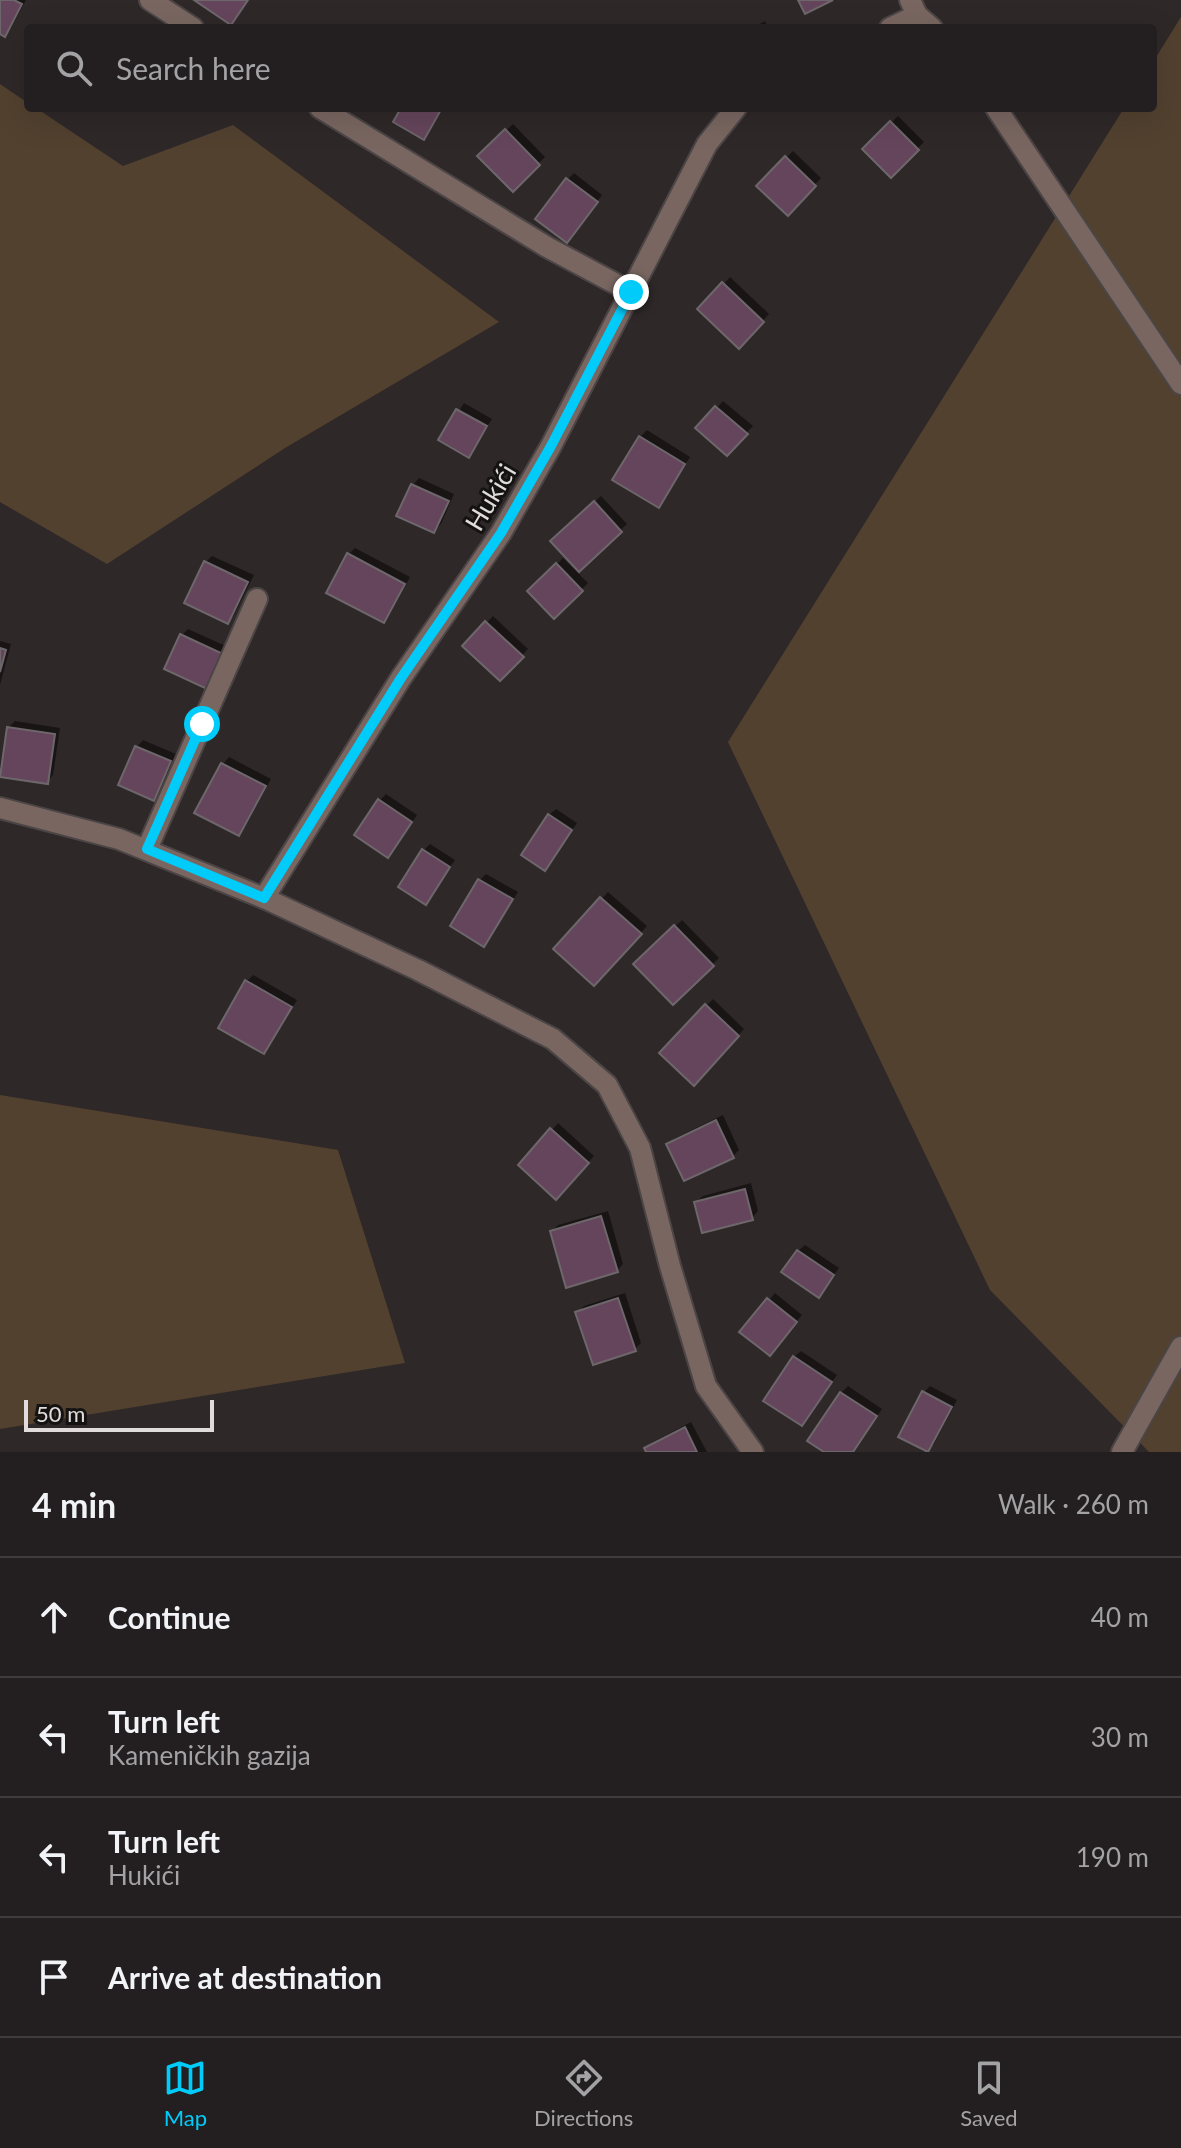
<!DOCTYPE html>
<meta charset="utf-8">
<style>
:root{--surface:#231e1f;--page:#2f2b2c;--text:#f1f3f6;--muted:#a3a2a4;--line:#403c3d;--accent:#00cbf9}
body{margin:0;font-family:Lato,sans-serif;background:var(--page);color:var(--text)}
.scale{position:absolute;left:24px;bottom:20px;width:190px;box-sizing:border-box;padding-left:8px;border:4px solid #e0dcdc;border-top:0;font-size:22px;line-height:28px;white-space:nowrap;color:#e0dcdc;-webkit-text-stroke:6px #151212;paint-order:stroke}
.stop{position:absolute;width:24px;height:24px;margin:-18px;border:6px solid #00cbf9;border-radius:50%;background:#fff}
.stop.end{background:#00cbf9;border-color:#fff;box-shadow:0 2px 8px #0008}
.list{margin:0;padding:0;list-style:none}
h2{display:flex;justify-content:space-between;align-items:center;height:104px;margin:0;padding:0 32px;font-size:34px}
h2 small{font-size:26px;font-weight:400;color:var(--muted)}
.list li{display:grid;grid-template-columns:52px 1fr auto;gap:24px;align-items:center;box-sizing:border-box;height:120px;padding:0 32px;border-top:2px solid var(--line)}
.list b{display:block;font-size:30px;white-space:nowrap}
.list p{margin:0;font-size:26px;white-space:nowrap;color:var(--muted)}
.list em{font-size:26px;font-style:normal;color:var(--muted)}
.icon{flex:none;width:44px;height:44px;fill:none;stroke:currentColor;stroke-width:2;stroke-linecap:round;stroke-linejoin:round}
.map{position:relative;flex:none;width:1181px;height:1452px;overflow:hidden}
.search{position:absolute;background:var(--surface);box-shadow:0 8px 32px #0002;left:24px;right:24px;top:24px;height:88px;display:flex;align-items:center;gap:20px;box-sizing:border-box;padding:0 28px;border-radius:8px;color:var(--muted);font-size:30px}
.sheet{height:584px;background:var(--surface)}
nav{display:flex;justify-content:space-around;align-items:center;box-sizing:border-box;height:112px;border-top:2px solid var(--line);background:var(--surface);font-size:22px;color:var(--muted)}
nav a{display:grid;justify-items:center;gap:4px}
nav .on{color:var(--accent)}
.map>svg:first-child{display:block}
.green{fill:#52412f}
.shadow{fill:#0007}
.building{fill:#65455b;stroke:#6d676b;stroke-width:2}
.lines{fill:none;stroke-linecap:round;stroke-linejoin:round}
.minor-casing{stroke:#4b4546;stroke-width:24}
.minor{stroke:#796661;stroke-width:20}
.route{stroke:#00cbf9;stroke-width:10}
.labels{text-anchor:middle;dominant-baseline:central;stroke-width:6;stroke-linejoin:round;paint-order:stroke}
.street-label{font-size:26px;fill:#e0dcdc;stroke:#151212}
</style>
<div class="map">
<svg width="1181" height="1452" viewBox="0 0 1181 1452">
<rect width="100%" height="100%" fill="#2f2829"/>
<g class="green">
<path d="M 1181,17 L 1181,1452 L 1149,1452 L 990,1290 L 728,742 L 1124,108 L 1153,108 L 1153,62 Z"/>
<path d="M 0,84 L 28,103 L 28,108 L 36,108 L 123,166 L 233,125 L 499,322 L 285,448 L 107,564 L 0,502 Z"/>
<path d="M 0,1095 L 338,1150 L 405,1363 L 0,1429 Z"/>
</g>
<g class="shadow">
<path d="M 0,0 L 26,0 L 11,28 L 5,34 L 0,32 Z"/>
<path d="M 765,21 L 768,28 L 753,28 Z"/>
<path d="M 403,108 L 444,108 L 424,137 Z"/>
<path d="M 898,116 L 924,142 L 891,175 L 865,149 Z"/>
<path d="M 513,124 L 545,157 L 513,189 L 480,156 Z"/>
<path d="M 793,151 L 821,178 L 788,213 L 759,186 Z"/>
<path d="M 574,173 L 602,195 L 573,234 L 567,180 Z"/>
<path d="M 730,277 L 769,314 L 739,346 L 700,309 Z"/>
<path d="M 723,401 L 753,426 L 727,454 L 698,428 Z"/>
<path d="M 464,403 L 492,419 L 469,455 L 441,440 Z"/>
<path d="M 647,430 L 690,457 L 659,505 L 640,437 Z"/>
<path d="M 419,478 L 454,494 L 441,524 L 434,531 L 399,515 L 413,485 Z"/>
<path d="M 601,496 L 627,524 L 579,569 L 553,541 Z"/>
<path d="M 355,548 L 410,577 L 390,614 L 384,621 L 349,554 Z"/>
<path d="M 212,556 L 254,575 L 234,615 L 228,622 L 206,562 Z"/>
<path d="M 563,558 L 588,583 L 554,617 L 530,591 Z"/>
<path d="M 493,616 L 528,649 L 500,679 L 465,646 Z"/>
<path d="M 188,629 L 228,647 L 213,680 L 182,635 Z"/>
<path d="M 0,641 L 11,644 L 0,685 Z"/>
<path d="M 15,721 L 60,728 L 53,775 L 47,782 L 8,728 Z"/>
<path d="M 143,740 L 176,754 L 160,792 L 153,798 L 121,784 L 137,747 Z"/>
<path d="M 229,757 L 271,779 L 245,827 L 238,834 L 197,812 L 223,764 Z"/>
<path d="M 386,794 L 417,815 L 394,849 L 379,801 Z"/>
<path d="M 556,809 L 577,823 L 551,862 L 549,815 Z"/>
<path d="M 430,844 L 455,860 L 425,902 L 424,850 Z"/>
<path d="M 486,874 L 518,892 L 484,945 L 480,880 Z"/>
<path d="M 608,892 L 647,926 L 600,977 L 556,949 Z"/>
<path d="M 682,920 L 719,958 L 673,1003 L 636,964 Z"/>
<path d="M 253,975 L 297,1000 L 270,1045 L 264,1052 L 247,981 Z"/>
<path d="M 713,999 L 744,1029 L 694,1083 L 662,1053 Z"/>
<path d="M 723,1115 L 739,1150 L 733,1156 L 668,1144 L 675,1138 Z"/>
<path d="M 558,1123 L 594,1156 L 562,1191 L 552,1130 Z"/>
<path d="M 751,1183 L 758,1211 L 752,1218 L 696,1202 L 703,1196 Z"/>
<path d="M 608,1211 L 623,1264 L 617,1271 L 552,1231 L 558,1225 Z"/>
<path d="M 805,1245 L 839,1268 L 819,1295 L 798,1251 Z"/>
<path d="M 625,1293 L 641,1343 L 634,1350 L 577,1313 L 584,1306 Z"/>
<path d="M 775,1293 L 802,1315 L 776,1347 L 769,1300 Z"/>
<path d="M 801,1351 L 837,1375 L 801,1424 L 794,1357 Z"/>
<path d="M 848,1386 L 882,1409 L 853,1452 L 828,1452 L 841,1393 Z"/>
<path d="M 930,1386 L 957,1400 L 934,1444 L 928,1450 L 924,1392 Z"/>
<path d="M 691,1422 L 707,1452 L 649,1452 L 646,1448 L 653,1442 Z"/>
</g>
<g class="building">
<path d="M 0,0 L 14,0 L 22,4 L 5,37 L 0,34 Z"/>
<path d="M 194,0 L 248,0 L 231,25 Z"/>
<path d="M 798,0 L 833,0 L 805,14 Z"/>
<path d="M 401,108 L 442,108 L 424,140 L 393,122 Z"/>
<path d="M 890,121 L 919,150 L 891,178 L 862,149 Z"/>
<path d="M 505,129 L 540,165 L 513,192 L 477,156 Z"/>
<path d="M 785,156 L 816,186 L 788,216 L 756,186 Z"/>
<path d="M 566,178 L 598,202 L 567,243 L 535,219 Z"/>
<path d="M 722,282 L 764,322 L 739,349 L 697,309 Z"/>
<path d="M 715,406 L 748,434 L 727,456 L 695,428 Z"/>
<path d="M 456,409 L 487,426 L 469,458 L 438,440 Z"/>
<path d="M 639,436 L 685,464 L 659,508 L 612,480 Z"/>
<path d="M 411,484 L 449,501 L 434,533 L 396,516 Z"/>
<path d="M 594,501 L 622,532 L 579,572 L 550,541 Z"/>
<path d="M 347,553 L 405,584 L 384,623 L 326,593 Z"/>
<path d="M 204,561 L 248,582 L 228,624 L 184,603 Z"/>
<path d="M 556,563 L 583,591 L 554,619 L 527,591 Z"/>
<path d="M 485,621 L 524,657 L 500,681 L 462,646 Z"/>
<path d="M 180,634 L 223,654 L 207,689 L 164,669 Z"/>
<path d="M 0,648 L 6,650 L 0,672 Z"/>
<path d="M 7,727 L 55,734 L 48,784 L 0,777 Z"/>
<path d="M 135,746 L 171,761 L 154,801 L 118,785 Z"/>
<path d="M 221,763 L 266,786 L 239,836 L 194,813 Z"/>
<path d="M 378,799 L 412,822 L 388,858 L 354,835 Z"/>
<path d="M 548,814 L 572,830 L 545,871 L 521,855 Z"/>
<path d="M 422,849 L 450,867 L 426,905 L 398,887 Z"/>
<path d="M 478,879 L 513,899 L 484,947 L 450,926 Z"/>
<path d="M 600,897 L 642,934 L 594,986 L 553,949 Z"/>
<path d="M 674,925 L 714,966 L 673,1005 L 633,964 Z"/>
<path d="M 245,980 L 292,1007 L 264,1054 L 218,1028 Z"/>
<path d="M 705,1004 L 739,1036 L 694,1086 L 659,1053 Z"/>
<path d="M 716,1120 L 734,1158 L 684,1181 L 666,1144 Z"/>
<path d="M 550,1128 L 589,1163 L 556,1200 L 518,1165 Z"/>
<path d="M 745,1189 L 753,1220 L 702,1233 L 694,1202 Z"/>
<path d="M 601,1216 L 618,1272 L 566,1288 L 550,1231 Z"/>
<path d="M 797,1250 L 834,1275 L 819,1298 L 781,1272 Z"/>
<path d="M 618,1298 L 636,1351 L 593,1365 L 575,1312 Z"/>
<path d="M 767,1298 L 797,1322 L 770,1356 L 739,1332 Z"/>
<path d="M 793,1356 L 832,1382 L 802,1426 L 763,1401 Z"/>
<path d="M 922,1391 L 952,1407 L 928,1452 L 898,1437 Z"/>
<path d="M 840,1392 L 877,1416 L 853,1452 L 824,1452 L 807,1441 Z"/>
<path d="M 685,1427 L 697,1452 L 646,1452 L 644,1448 Z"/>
</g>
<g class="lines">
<g class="minor-casing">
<g id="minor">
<path d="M 150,0 L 193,28"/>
<path d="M 910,0 L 917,15 L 932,28"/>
<path d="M 890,28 L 917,15"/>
<path d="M 320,108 L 547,247 L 631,292"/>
<path d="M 996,108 L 1181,384"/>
<path d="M 0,808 L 119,839 L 264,898 L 418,970 L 553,1039 L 607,1085 L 640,1148 L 670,1266 L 706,1386 L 753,1452"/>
<path d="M 147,849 L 257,599"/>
<path d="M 264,898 L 401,678 L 501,533 L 551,446 L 707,144 L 736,108"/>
<path d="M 1122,1452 L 1181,1347"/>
</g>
</g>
<use href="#minor" class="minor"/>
</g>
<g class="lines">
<path class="route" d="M 202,724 L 147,849 L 264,898 L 401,678 L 501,533 L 551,446 L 631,292"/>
</g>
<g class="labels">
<g class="street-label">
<text transform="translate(490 497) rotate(-59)">Hukići</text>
</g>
</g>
</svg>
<div class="scale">50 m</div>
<div class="stop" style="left:202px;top:724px"></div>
<div class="stop end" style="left:631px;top:292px"></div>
<div class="search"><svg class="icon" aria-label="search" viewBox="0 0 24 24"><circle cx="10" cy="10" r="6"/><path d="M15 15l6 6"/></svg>Search here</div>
</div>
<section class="sheet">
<h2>4 min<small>Walk · 260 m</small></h2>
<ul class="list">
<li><svg class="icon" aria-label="ahead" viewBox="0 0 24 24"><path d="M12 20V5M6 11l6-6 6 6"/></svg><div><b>Continue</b></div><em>40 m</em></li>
<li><svg class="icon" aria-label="left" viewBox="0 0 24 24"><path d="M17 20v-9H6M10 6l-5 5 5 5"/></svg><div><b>Turn left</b><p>Kameničkih gazija</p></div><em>30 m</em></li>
<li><svg class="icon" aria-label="left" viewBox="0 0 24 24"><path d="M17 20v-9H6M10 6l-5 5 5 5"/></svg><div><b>Turn left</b><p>Hukići</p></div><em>190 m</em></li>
<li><svg class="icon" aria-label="arrive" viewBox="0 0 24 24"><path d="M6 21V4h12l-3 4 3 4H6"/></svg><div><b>Arrive at destination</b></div></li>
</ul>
</section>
<nav>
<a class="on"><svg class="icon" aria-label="map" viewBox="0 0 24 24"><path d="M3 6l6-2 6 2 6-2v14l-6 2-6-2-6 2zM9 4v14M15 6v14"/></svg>Map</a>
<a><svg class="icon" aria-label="directions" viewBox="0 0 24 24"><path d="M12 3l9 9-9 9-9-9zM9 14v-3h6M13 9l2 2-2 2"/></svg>Directions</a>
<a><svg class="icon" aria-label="saved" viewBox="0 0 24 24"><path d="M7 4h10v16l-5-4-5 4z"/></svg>Saved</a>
</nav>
